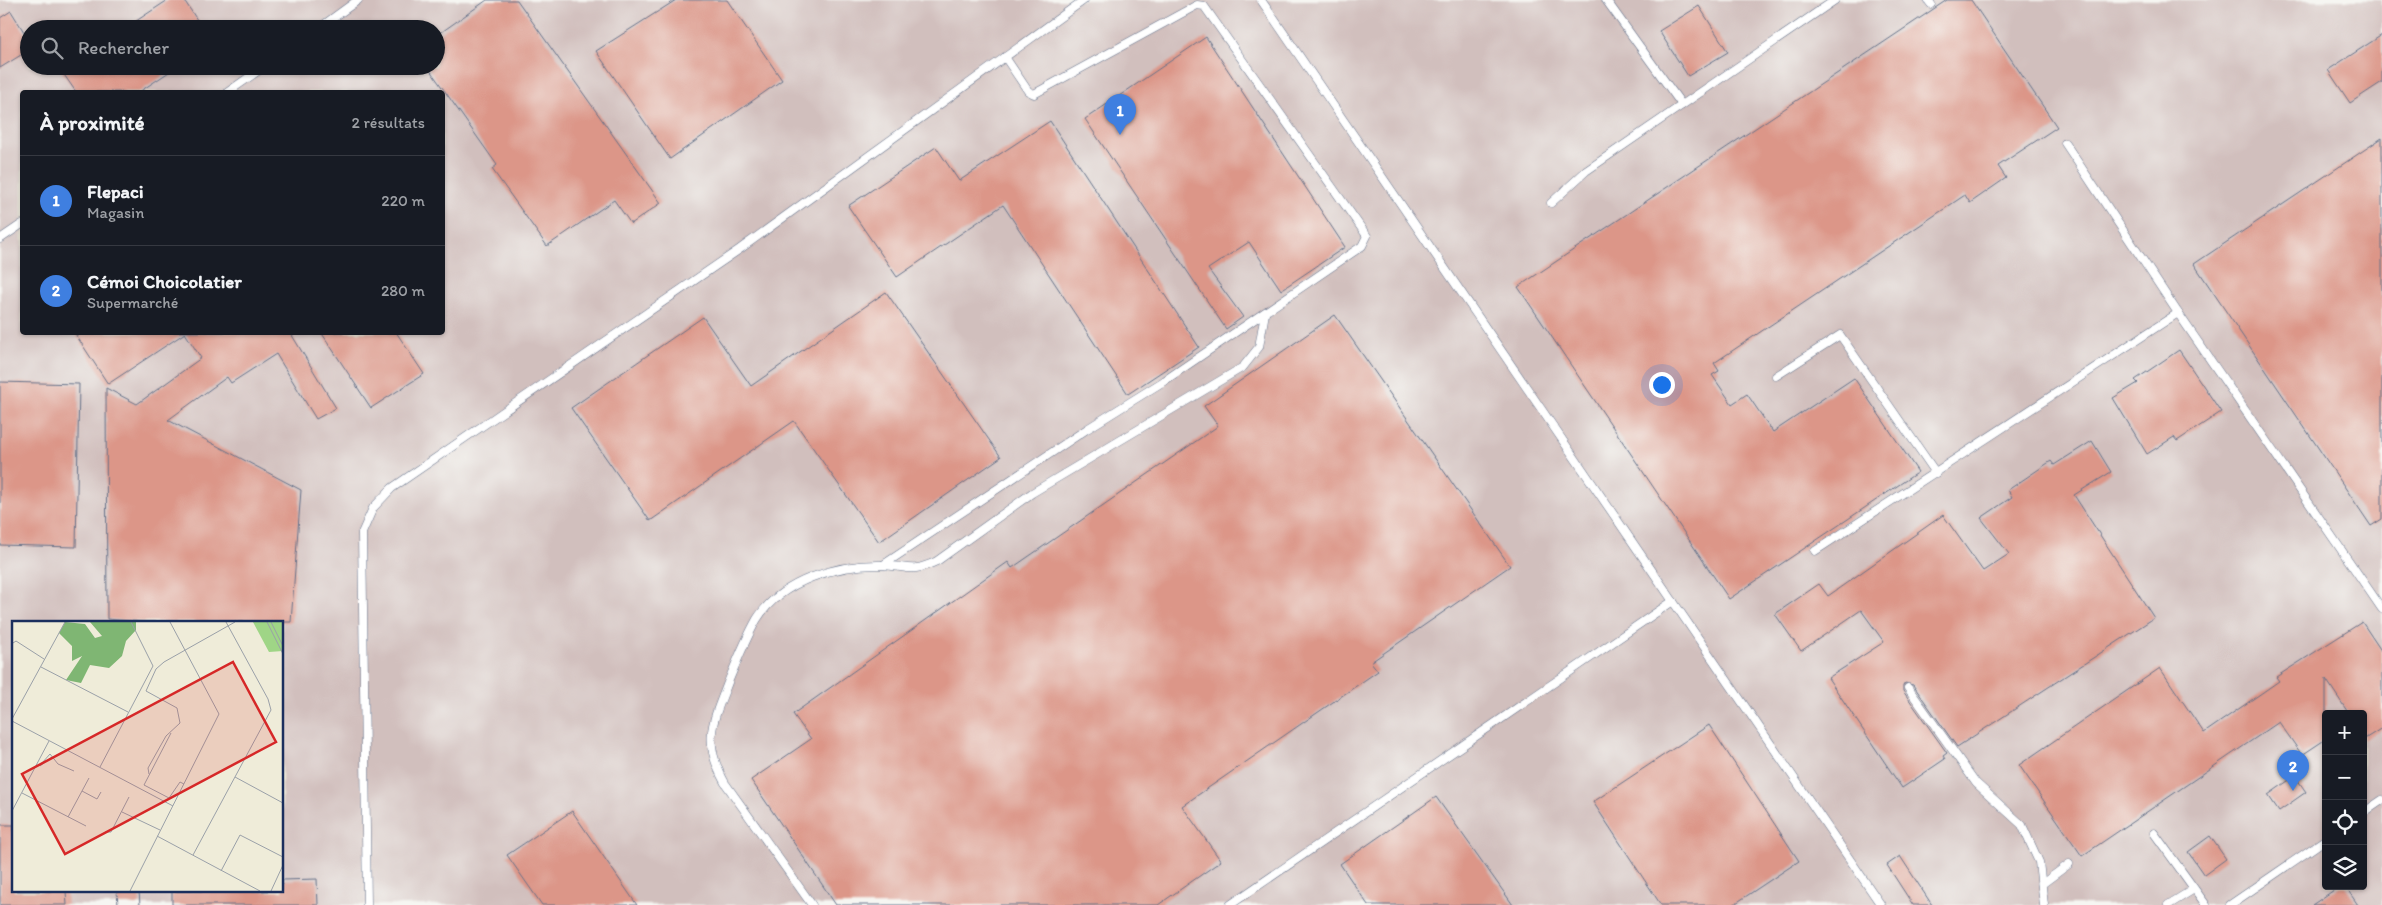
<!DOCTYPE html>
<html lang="fr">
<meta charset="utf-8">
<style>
:root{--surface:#171b24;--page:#242831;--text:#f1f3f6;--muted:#9ea1a6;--line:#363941;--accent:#1f6fb2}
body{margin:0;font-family:Itim,sans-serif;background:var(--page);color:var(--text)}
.controls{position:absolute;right:15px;bottom:15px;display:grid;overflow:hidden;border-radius:5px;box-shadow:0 1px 4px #0004}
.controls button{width:45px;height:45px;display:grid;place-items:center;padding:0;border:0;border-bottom:1px solid var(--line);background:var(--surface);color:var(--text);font:25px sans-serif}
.you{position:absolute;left:1661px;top:384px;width:18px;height:18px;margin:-12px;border:4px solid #fff;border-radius:50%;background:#1a73e8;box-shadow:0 0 0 8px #1a73e833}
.badge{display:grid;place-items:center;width:32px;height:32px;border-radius:50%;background:var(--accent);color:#fff;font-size:16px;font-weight:700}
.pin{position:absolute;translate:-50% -41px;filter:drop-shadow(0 1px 2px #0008)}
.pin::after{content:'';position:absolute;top:26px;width:18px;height:15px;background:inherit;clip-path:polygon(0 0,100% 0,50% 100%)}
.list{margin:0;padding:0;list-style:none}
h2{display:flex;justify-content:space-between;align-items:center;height:65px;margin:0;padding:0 20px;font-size:21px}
h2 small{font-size:16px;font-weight:400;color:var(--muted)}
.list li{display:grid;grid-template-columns:32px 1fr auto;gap:15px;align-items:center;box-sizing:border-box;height:90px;padding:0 20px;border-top:1px solid var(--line)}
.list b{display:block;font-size:19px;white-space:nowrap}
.list p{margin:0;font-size:16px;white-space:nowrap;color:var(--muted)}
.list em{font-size:16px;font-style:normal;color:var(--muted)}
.icon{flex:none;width:28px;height:28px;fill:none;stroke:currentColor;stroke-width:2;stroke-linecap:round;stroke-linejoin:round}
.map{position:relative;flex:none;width:2382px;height:905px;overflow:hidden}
.search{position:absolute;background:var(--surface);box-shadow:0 1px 4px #0004;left:20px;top:20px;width:425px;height:55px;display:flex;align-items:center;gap:12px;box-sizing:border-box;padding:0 18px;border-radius:28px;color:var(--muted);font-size:19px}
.panel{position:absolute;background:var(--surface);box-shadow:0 1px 4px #0004;left:20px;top:90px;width:425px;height:245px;border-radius:5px}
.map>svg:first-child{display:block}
.industrial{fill:#d1bfbd;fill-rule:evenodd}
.building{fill:#dc9688}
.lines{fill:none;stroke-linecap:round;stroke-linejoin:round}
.lane-casing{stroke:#657189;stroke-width:9}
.lane{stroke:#fff;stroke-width:8}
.inset-road{fill:none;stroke:#9aa0a8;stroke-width:1}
.view{fill:#d62828;fill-opacity:0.15;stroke:#d62828;stroke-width:2.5}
.inset-edge{fill:none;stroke:#1b2f5e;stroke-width:2.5}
</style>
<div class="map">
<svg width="2382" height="905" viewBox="0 0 2382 905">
<rect width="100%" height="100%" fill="#f6f6f2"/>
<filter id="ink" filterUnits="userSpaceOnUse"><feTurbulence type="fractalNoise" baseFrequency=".02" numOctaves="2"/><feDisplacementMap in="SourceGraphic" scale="10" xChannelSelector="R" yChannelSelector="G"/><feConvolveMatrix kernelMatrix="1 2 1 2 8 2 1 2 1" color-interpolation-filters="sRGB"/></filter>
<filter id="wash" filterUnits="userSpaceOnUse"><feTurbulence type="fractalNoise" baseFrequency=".0096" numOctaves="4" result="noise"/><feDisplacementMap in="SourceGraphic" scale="20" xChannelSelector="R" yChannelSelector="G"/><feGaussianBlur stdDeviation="1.12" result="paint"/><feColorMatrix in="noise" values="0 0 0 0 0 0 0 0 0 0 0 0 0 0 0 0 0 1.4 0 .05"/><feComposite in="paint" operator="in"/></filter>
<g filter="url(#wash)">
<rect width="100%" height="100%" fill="#efecd9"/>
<path class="industrial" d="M 0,0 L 2382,0 L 2382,905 L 0,905 ZM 29,29 L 436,29 L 436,66 L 29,66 ZM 22,92 L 442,92 L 442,332 L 22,332 ZM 14,622 L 282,622 L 282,891 L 14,891 ZM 2326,714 L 2363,714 L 2363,886 L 2326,886 Z"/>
<g id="blocks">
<g class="building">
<path d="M 168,0 L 184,0 L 203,29 L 124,29 Z"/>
<path d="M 487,0 L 517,0 L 661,203 L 631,224 L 614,200 L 547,246 L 492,169 L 497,165 L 427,66 L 436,66 L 436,36 Z"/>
<path d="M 676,0 L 727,0 L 782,80 L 670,159 L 596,51 Z"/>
<path d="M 1947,0 L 1971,0 L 2057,127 L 1998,166 L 2006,178 L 1970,203 L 1965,195 L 1714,363 L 1719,371 L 1712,375 L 1732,404 L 1747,394 L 1773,432 L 1854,378 L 1918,472 L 1729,599 L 1518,287 Z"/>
<path d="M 1699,6 L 1728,52 L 1688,76 L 1659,31 Z"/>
<path d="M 11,11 L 29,40 L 29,50 L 0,68 L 0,18 Z"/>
<path d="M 2382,35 L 2382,82 L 2350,103 L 2328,70 Z"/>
<path d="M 1206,37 L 1345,247 L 1281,290 L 1249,242 L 1208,269 L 1243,317 L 1226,329 L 1085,119 Z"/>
<path d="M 58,66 L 178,66 L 139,92 L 76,92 Z"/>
<path d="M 1050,121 L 1199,347 L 1128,394 L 1003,205 L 897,277 L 848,206 L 936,147 L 959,181 Z"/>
<path d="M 2382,138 L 2382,519 L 2371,526 L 2194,264 Z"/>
<path d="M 886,292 L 1001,457 L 879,542 L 794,421 L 650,521 L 571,408 L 703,317 L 751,386 Z"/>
<path d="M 1335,315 L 1510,566 L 1371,662 L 1378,671 L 1182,806 L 1221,861 L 1158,905 L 836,905 L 751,780 L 811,739 L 793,714 L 1008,562 L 1012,568 L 1218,426 L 1204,406 Z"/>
<path d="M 74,332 L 290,332 L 336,408 L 316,419 L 276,354 L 231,383 L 227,377 L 168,420 L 301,490 L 291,622 L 143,622 L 107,619 L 106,388 L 137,404 L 201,358 L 185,333 L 108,384 Z"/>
<path d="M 321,332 L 396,332 L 424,374 L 371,408 Z"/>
<path d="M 2179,350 L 2221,412 L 2177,441 L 2174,437 L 2147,454 L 2113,398 L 2138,383 L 2135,380 Z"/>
<path d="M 0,382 L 79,384 L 76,547 L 0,545 Z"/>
<path d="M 2092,441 L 2111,472 L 2074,495 L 2154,618 L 1957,747 L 1913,685 L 1905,683 L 1903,686 L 1903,691 L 1947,753 L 1943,756 L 1945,759 L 1902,788 L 1828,678 L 1884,642 L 1861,610 L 1801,651 L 1775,614 L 1819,584 L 1828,596 L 1943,515 L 1983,571 L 2009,554 L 1981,518 L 2012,497 L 2008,490 L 2051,461 L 2054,465 Z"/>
<path d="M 2362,622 L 2382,652 L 2382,728 L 2363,740 L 2363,714 L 2349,714 L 2326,679 L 2326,739 L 2302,755 L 2279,722 L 2082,856 L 2019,765 L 2160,668 L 2204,733 L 2279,681 L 2276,677 Z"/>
<path d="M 1709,725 L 1799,861 L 1733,905 L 1661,905 L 1593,802 Z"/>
<path d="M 2295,776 L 2306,792 L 2279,811 L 2268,795 Z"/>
<path d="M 1436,797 L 1513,905 L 1368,905 L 1340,864 Z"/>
<path d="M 572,811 L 637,905 L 542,905 L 507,855 Z"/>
<path d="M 0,825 L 14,825 L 14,891 L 66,891 L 67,905 L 0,905 Z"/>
<path d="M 2210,836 L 2226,859 L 2204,875 L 2188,852 Z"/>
<path d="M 1900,856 L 1932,905 L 1913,905 L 1887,865 Z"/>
<path d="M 317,879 L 318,905 L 172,905 L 172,891 L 282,891 L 282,880 Z"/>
<path d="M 2340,886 L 2345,886 L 2358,905 L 2312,905 Z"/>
<path d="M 117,891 L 139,891 L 140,905 L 118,905 Z"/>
</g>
</g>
</g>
<g filter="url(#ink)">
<use href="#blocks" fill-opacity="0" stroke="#657189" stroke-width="1"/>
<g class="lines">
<g class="lane-casing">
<g id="lane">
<path d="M 1261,0 L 1881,905"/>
<path d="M 1606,0 L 1682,105"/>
<path d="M 1928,0 L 1931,4"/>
<path d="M 318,29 L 358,0"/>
<path d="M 228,92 L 265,66"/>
<path d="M 2065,143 L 2178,313 L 2382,609"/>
<path d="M 1551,203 L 1586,171 L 1835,0"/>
<path d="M 0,239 L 22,224"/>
<path d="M 1776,376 L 1840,335 L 1936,473"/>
<path d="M 1815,551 L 2178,313"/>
<path d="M 883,565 L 1087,429 L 1164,381 L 1362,246 L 1367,236 L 1204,6 L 1197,5 L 1034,94 L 1028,91 L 1005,57"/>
<path d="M 1908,688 L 1976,783 L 2022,825 L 2039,862 L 2044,905"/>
<path d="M 2363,813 L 2382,800"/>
<path d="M 2154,833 L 2206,905"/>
<path d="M 2042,884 L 2069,864"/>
<path d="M 367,905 L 362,533 L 373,508 L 392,488 L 740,249 L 1084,0"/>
<path d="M 812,905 L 725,783 C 703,743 711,725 727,685 C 736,663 745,640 757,619 C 782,580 838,564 882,565 C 908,566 910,574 937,561 L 1032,493 L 1243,367 L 1259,347 L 1265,313"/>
<path d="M 1230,905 L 1673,601"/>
<path d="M 2168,905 L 2194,889"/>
<path d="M 2230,905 L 2326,839"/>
</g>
</g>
<use href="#lane" class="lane"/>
</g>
</g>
<g transform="translate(12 621)">
<rect width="271" height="271" fill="#efecd9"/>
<path d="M 241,1 L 271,1 L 271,30 L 257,31 Z" fill="#9fd586"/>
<path d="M 53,1 L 73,3 L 83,17 L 90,15 L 78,1 L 134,1 L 124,1 L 124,9 L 114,20 L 110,35 L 97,47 L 78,44 L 69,62 L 54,59 L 70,35 L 60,40 L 60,25 L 47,12 Z" fill="#7fb673"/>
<path class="inset-road" d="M 255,1 L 271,33M 259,1 L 271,25M 1,22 L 4,20 L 32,38M 29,46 L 116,91M 0,98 L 53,1M 0,100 L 161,185M 159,112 L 132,164 L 157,177 L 168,161 L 172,163M 30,142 L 38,133 L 46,143 L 62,150M 28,145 L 40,136M 88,146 L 141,45 L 119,1M 137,153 L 136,147 L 154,115 L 168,102 L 165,87 L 134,70 L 144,48 L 152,41 L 223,1M 223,156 L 271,182M 70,170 L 85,178 L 89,171M 10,172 L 74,205M 0,190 L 37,120M 110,191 L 148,209M 56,196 L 77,157M 93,211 L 99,211 L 117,176M 145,215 L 248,270M 181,234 L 259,89 L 256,78 L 214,1M 209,250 L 228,214 L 271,236M 118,270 L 207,93 L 158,1M 259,270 L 271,244"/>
<path class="view" d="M 221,41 L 264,121 L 53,233 L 10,153 Z"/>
<rect width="271" height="271" class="inset-edge"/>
</g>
</svg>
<div class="controls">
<button>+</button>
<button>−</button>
<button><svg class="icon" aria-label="locate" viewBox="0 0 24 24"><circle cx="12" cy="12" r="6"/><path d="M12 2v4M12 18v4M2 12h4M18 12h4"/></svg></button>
<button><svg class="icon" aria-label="layers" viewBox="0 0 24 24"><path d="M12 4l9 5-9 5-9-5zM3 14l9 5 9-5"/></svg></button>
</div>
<div class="you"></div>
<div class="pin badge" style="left:1120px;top:135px;background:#3f7fe0">1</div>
<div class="pin badge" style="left:2293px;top:791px;background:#3f7fe0">2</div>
<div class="search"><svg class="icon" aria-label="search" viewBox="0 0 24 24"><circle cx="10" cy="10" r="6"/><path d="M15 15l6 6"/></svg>Rechercher</div>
<section class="panel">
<h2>À proximité<small>2 résultats</small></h2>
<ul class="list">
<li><span class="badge" style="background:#3f7fe0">1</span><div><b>Flepaci</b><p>Magasin</p></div><em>220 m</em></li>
<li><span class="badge" style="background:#3f7fe0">2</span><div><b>Cémoi Choicolatier</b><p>Supermarché</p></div><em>280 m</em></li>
</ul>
</section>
</div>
